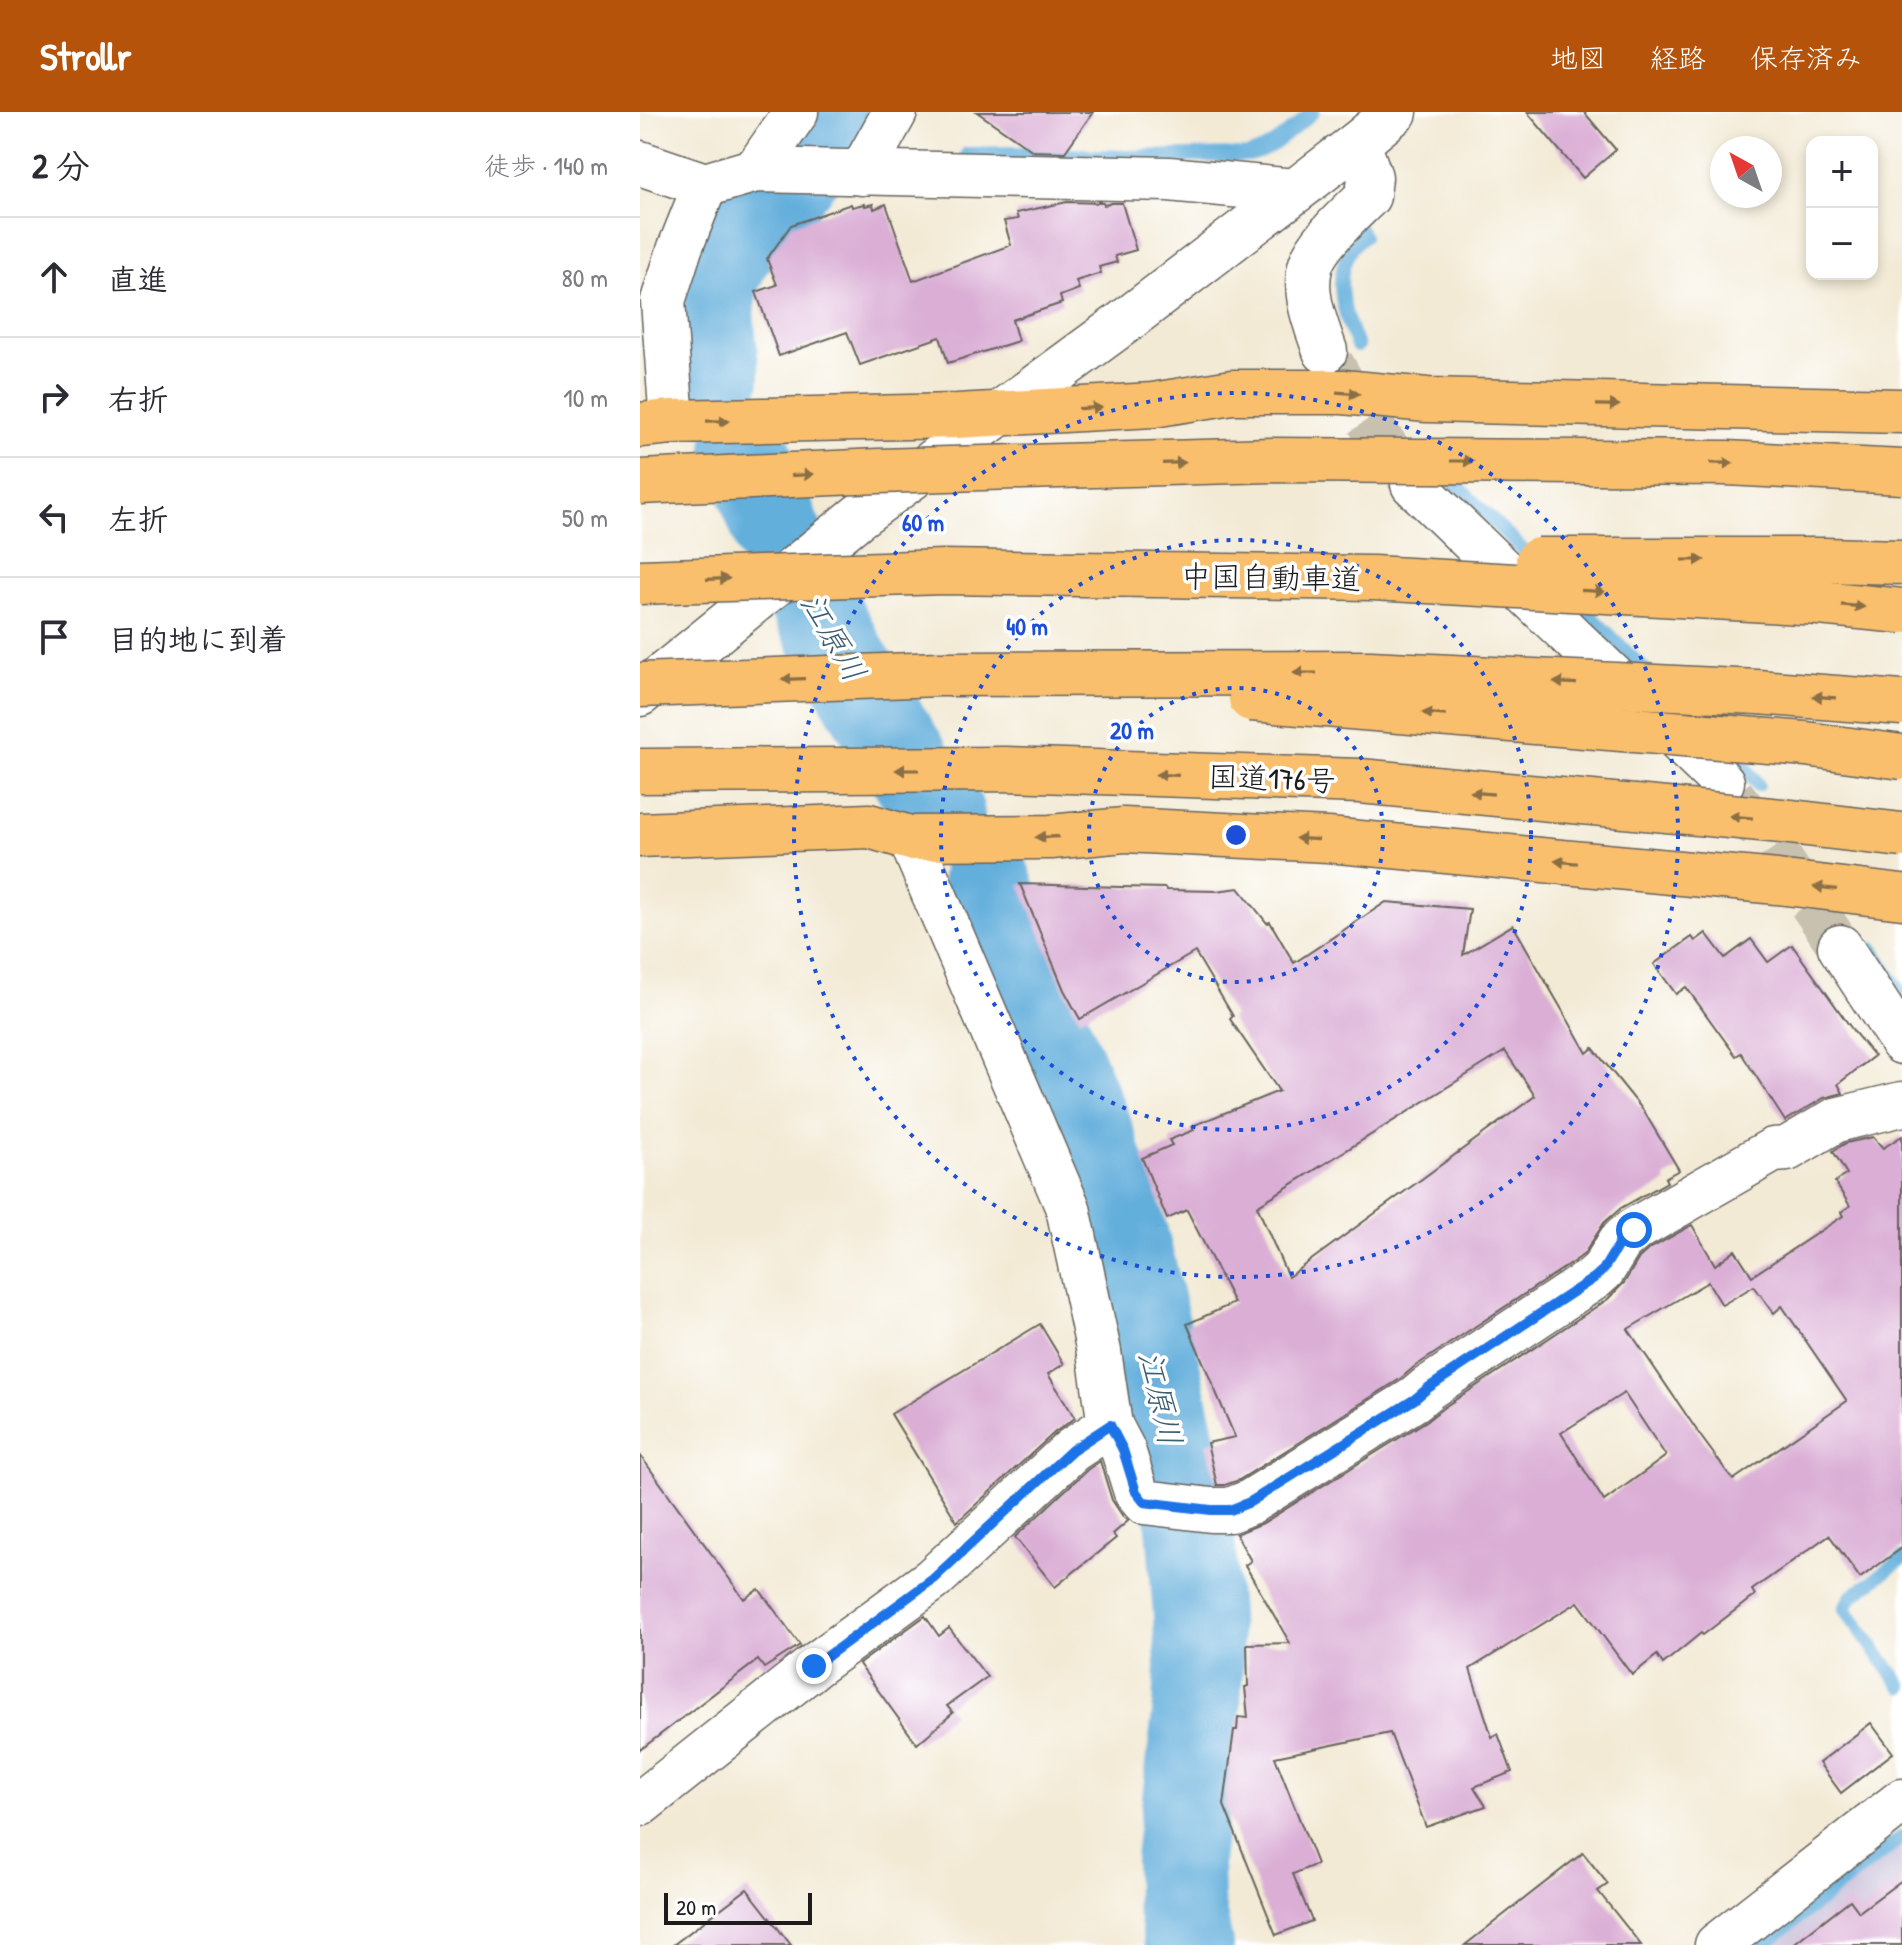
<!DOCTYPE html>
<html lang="ja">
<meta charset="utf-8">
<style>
:root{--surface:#fff;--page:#f7f7f7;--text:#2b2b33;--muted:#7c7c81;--line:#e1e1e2;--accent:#b45309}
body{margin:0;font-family:"Patrick Hand","Klee One",sans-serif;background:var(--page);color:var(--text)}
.controls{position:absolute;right:24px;top:24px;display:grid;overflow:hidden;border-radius:16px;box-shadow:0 4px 12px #0003}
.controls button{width:72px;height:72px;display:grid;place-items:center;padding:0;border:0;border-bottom:2px solid var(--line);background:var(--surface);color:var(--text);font:40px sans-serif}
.compass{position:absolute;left:1070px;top:24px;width:72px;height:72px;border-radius:50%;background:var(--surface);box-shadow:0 4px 12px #0003;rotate:320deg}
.scale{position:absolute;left:24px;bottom:20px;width:148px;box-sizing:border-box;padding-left:8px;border:4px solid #1c1c1c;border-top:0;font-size:22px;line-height:28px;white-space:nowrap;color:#1c1c1c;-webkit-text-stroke:6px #fff;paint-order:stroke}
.stop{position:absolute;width:24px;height:24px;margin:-18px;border:6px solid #1a73e8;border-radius:50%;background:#fff}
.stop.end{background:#1a73e8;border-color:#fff;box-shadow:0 2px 8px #0008}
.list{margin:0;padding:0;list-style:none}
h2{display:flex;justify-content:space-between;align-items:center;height:104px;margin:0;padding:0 32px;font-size:34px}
h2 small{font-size:26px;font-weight:400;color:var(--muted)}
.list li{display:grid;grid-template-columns:52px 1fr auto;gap:24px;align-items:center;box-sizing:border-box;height:120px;padding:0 32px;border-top:2px solid var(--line)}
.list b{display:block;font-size:30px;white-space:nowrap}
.list em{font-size:26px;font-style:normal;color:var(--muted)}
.icon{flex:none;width:44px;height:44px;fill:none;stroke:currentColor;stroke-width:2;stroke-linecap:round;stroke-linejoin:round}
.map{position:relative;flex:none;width:1262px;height:1833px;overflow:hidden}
header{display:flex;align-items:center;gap:48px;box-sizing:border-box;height:112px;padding:0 40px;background:var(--accent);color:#fff}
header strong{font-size:38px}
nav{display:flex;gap:44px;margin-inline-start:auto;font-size:28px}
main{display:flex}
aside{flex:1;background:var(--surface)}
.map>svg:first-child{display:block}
.industrial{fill:#c8bfd8}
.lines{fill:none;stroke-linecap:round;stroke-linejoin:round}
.stream{stroke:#64afdc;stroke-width:14}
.river{stroke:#64afdc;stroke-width:88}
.building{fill:#daaed5;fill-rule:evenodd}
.minor-tunnel{stroke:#c8c1b0;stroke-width:44;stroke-dasharray:44 22;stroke-linecap:butt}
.minor-casing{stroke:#67645d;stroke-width:47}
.highway-casing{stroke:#67645d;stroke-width:47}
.minor{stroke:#fff;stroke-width:44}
.highway{stroke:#f9bf6d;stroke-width:44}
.highway-bridge-casing{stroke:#67645d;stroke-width:47;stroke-linecap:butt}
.highway-bridge{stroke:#f9bf6d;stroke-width:44}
.oneway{fill:#8a6e44}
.route{stroke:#1a73e8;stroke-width:10}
.ring{fill:none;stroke:#1d4ed8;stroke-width:4;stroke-dasharray:4 8}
.labels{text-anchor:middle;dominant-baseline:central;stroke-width:7;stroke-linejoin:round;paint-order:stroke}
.street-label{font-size:30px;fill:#1c1c1c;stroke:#fff}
.water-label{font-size:32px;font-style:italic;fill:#3c5e72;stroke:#fff}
.centre{fill:#1d4ed8;stroke:#fff;stroke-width:4}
.ring-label{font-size:24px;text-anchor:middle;font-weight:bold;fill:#1d4ed8;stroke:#fff;stroke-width:7;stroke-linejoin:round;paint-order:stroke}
</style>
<header>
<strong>Strollr</strong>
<nav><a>地図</a><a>経路</a><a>保存済み</a></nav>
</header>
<main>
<aside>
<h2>2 分<small>徒歩 · 140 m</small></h2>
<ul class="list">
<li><svg class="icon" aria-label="ahead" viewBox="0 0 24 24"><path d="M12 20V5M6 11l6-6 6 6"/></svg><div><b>直進</b></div><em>80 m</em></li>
<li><svg class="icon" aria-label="right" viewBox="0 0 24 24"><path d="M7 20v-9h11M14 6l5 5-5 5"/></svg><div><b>右折</b></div><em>10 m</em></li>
<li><svg class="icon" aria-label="left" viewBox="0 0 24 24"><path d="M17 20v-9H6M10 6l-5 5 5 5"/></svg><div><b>左折</b></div><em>50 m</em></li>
<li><svg class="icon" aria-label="arrive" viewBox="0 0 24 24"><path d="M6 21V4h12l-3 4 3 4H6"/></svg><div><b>目的地に到着</b></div></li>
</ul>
</aside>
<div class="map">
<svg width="1262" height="1833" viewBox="0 0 1262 1833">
<rect width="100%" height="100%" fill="#fff"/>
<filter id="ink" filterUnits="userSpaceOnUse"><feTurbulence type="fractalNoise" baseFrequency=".0125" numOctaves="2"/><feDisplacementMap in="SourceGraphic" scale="16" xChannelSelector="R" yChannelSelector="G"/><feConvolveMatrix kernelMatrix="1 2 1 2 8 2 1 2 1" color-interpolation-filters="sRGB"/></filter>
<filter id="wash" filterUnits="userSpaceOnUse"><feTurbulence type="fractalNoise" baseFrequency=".006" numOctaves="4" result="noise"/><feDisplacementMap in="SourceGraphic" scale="32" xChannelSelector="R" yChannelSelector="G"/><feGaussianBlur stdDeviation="1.8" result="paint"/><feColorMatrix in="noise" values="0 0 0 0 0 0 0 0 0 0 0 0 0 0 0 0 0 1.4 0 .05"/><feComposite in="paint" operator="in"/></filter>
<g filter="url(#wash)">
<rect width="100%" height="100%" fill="#f3ead5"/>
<path class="industrial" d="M 1262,1733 L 1262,1833 L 1134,1833 Z"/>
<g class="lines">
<g class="stream">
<path d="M 198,9 L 220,25"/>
<path d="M 327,42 L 374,41 L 484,45 L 608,43 C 632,39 654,15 673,0"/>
<path d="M 717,234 C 705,204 692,169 710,138 C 713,133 719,128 723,124 L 721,119"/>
<path d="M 801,358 L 892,447"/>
<path d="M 933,487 L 1012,565"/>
<path d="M 1085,635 L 1104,654 L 1118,673"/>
<path d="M 1233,837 L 1262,883"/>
<path d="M 1262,1447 L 1210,1486 L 1205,1497 L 1262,1575"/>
<path d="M 1123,1833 L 1262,1725"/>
</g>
<g class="river">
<path d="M 76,266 L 70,202 L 74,170 L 91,133 L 111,115 L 204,0"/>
<path d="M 106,337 L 138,423 L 196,534 L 238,605 L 301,703"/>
<path d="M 346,765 L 371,833 L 449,1020 L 485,1126 L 514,1246 L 550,1412 L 557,1504 L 559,1555 L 557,1594 L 539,1748 L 540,1790 L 549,1833"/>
</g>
</g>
<g id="blocks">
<g class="building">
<path d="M 337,0 L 453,0 L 425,40 L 393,39 Z"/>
<path d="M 887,0 L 944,0 L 976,38 L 943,66 Z"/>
<path d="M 427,90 L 463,91 L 464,93 L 471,91 L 482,91 L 496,138 L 475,144 L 477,150 L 459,155 L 461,161 L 436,169 L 439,177 L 420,184 L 422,191 L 372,208 L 378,229 L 308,251 L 300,225 L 220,253 L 207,220 L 139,244 L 116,180 L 137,173 L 127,147 L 151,113 L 211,92 L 212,95 L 224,92 L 225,94 L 233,92 L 234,97 L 246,92 L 273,169 L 371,133 L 364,109 L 378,107 L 376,101 Z"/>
<path d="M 380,772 L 481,775 L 525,776 L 526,778 L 576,779 L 599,776 L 627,811 L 630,810 L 654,851 L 746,790 L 830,797 L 823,843 L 873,813 L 947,941 L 953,936 L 1003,998 L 1039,1058 L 1025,1066 L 1027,1070 L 981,1096 L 964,1111 L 944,1142 L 939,1146 L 774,1255 L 760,1267 L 599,1368 L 585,1373 L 577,1373 L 567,1331 L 595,1325 L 547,1212 L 594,1191 L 547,1098 L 527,1107 L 502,1046 L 532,1033 L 529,1028 L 554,1018 L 552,1014 L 639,979 L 590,907 L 593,904 L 555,840 L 440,907 L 424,878 ZM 865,939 L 895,984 L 648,1165 L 617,1094 Z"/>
<path d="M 1066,821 L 1085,846 L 1111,827 L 1128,850 L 1152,833 L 1214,920 L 1234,944 L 1198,972 L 1203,981 L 1184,986 L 1145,1009 L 1101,941 L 1096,944 L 1046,875 L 1036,882 L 1014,852 L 1052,825 L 1055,829 Z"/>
<path d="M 1262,1024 L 1262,1436 L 1220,1466 L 1189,1423 L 1112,1478 L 1115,1483 L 1063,1523 L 1061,1521 L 1023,1552 L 1017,1543 L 992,1563 L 938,1490 L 830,1557 L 852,1625 L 858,1622 L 872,1660 L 834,1675 L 846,1694 L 786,1715 L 750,1621 L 635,1645 L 677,1752 L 653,1762 L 672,1809 L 636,1823 L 584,1693 L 594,1618 L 597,1618 L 598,1605 L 608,1606 L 605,1575 L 608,1574 L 607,1532 L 650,1531 L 605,1453 L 611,1449 L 596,1422 L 623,1411 L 788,1308 L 803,1296 L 968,1187 L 984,1171 L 999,1146 L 1008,1138 L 1052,1113 L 1075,1153 L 1095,1138 L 1112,1164 L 1203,1104 L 1201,1100 L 1210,1094 L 1195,1070 L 1207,1062 L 1193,1039 L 1206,1031 L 1233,1025 L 1243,1036 ZM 1068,1170 L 1082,1193 L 1114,1174 L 1134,1201 L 1142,1194 L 1207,1289 L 1093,1368 L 1062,1326 L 988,1217 ZM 984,1281 L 1026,1344 L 964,1389 L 921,1321 Z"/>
<path d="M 400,1212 L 424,1252 L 408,1262 L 435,1306 L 415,1320 L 317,1410 L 251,1302 Z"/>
<path d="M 0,1343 L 104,1487 L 119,1477 L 160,1533 L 124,1556 L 118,1548 L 0,1638 Z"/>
<path d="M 460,1349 L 472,1388 L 484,1406 L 489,1408 L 473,1422 L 476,1426 L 415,1475 L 375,1425 L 447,1358 Z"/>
<path d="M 285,1504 L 299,1524 L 309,1516 L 347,1565 L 307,1594 L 313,1601 L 277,1632 L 219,1552 Z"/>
<path d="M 1231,1611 L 1253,1641 L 1201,1681 L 1179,1651 Z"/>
<path d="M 943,1741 L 968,1772 L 958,1779 L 1001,1833 L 825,1833 Z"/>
<path d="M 1262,1768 L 1262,1833 L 1152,1833 L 1210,1788 L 1219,1800 Z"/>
<path d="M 107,1777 L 151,1833 L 33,1833 Z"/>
</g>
</g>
</g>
<g filter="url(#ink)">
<use href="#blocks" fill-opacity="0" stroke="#67645d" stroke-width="2"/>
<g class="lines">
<g class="minor-tunnel">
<path d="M 692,252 L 713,288 L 773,372"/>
<path d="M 1093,684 L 1131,733 L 1200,835"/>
</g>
<g class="minor-casing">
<g id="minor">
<path d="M 0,51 L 65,73 L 116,58 L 529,67 L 655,79"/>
<path d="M 116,58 L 156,0"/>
<path d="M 221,61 L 255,0"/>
<path d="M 685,239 C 676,212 662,181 671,152 C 678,130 711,101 728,84 L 730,65 L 718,31"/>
<path d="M 32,310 L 23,189 L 40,136 L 65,73"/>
<path d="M 773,372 L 1082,670"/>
<path d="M 0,582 L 218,405 L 483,211 L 718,31 L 755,0"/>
<path d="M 270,726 L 428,1096 L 459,1240 L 470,1313"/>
<path d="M 1200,835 L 1262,930"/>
<path d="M 0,1692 L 174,1554 L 293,1467 L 432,1338 L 470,1313 L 483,1338 L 496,1380 L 504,1390 L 571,1398 L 590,1398 L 610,1390 L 775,1287 L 788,1276 L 954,1166 L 963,1158 L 980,1130 L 994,1118 L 1133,1038 L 1147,1037 L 1196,1008 L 1262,992"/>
<path d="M 1077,1833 L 1262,1689"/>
</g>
</g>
<g class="highway-casing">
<g id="highway">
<path d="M 0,313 L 32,310 L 317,304 L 513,293 L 592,280 L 703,280 L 787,288 L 1262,299"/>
<path d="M 0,723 L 229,714 L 270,726 L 411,725 L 484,718 L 688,728 L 1137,770 L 1262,785"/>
</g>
</g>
<use href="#minor" class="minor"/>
<use href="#highway" class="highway"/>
<g class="highway-bridge-casing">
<g id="highway-bridge">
<path d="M 0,370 L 238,359 L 632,348 L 1087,351 L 1262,360"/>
<path d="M 898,448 L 1184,448 L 1262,450"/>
<path d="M 0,470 L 303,460 L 733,466 L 1179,491 L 1262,499"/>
<path d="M 0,573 L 300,562 L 730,561 L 1117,580 L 1262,591"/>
<path d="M 611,587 L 1166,632 L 1262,645"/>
<path d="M 0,659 L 366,657 L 720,669 L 1142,709 L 1262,723"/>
</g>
</g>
<use href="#highway-bridge" class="highway-bridge"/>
</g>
<defs><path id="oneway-solid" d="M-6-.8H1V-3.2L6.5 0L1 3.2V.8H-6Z" transform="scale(2)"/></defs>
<g class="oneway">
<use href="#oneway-solid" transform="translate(708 281) rotate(4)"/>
<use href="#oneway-solid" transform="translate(968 293) rotate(1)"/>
<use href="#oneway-solid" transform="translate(450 296) rotate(-3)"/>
<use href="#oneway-solid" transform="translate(78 309) rotate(-1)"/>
<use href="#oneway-solid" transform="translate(822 349)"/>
<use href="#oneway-solid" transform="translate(534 351) rotate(-2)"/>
<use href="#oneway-solid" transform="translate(1082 351) rotate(1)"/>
<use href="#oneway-solid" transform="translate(162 363) rotate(-3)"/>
<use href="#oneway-solid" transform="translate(1053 448)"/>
<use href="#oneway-solid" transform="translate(78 467) rotate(-2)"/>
<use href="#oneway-solid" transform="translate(953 479) rotate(3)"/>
<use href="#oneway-solid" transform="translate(1213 494) rotate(5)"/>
<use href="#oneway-solid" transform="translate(665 561) rotate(180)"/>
<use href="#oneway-solid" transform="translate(153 567) rotate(178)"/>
<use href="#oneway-solid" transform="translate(925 571) rotate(-177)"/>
<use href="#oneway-solid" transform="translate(1184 585) rotate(-176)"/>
<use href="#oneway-solid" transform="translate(794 602) rotate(-175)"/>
<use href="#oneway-solid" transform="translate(267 658) rotate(180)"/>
<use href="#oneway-solid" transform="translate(527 663) rotate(-178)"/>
<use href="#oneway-solid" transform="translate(842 681) rotate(-175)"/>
<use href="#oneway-solid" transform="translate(1101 705) rotate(-175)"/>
<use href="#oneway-solid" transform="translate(407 725) rotate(178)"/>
<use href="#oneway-solid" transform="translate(667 727) rotate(-177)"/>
<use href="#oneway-solid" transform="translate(926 750) rotate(-174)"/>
<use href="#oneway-solid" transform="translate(1185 776) rotate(-173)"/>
</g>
</g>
<g class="lines" filter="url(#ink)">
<path class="route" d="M 174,1554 L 293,1467 L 432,1338 L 470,1313 L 483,1338 L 496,1380 L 504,1390 L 571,1398 L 590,1398 L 610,1390 L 775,1287 L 788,1276 L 954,1166 L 963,1158 L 980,1130 L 994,1118"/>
</g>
<g class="ring">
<circle cx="596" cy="723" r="147"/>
<circle cx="596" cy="723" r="295"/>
<circle cx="596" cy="723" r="442"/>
</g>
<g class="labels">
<g class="street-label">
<text transform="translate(631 465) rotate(1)">中国自動車道</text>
<text transform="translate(632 666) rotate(2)">国道176号</text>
</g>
<g class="water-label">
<text transform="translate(194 525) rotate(60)">江原川</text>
<text transform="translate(521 1286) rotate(77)">江原川</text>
</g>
</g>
<circle cx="596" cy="723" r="12" class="centre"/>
<g class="ring-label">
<text x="283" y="419">60 m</text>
<text x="387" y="523">40 m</text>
<text x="492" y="627">20 m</text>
</g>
</svg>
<div class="controls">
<button>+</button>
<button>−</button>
</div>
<svg class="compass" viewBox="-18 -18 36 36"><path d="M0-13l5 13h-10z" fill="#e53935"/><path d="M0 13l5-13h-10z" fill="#7c7c81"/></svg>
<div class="scale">20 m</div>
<div class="stop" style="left:994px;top:1118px"></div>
<div class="stop end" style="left:174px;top:1554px"></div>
</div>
</main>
